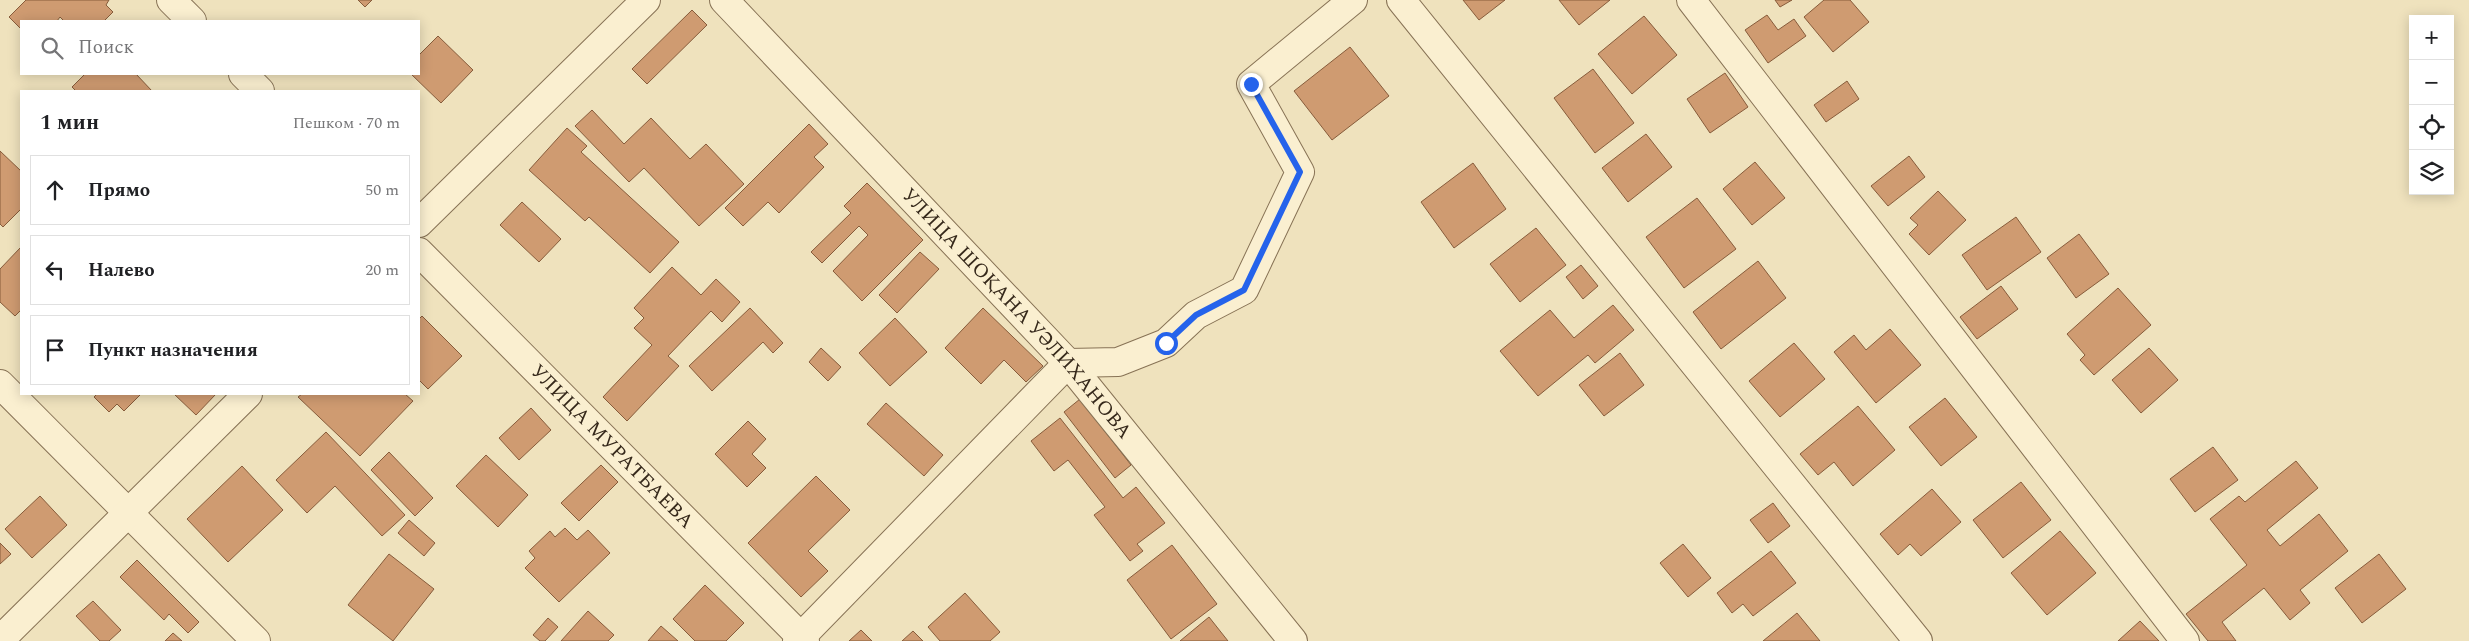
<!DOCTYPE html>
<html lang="ru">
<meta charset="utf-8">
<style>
:root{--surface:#fff;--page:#f2f2f2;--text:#202124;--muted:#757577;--line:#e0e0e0}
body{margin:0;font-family:Spectral,serif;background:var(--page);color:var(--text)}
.controls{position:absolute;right:15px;top:15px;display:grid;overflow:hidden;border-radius:0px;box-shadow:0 2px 12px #0003}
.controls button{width:45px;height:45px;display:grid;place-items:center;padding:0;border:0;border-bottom:1px solid var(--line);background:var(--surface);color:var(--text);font:25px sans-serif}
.stop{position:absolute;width:15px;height:15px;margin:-11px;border:4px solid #2563eb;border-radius:50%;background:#fff}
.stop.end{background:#2563eb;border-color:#fff;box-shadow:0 1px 5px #0008}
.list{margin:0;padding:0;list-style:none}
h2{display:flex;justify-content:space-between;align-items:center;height:65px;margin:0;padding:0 20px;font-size:21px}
h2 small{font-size:16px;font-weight:400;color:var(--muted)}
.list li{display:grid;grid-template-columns:32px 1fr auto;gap:15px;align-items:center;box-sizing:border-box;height:70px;margin:0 10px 10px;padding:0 10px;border:1px solid var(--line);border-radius:0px}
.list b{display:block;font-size:19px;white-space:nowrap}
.list em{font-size:16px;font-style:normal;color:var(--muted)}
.icon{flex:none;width:28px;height:28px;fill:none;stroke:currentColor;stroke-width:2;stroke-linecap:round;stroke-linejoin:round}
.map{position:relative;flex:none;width:2469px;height:641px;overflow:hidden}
.search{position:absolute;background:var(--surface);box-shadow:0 2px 12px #0003;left:20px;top:20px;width:400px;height:55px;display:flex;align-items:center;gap:12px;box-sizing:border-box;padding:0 18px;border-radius:0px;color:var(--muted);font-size:19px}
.panel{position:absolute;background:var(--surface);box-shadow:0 2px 12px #0003;left:20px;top:90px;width:400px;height:305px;border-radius:0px}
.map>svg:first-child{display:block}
.building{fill:#cf9b71;stroke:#875c3b}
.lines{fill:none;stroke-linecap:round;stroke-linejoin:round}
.street-casing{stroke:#877255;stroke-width:30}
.street{stroke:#faefd0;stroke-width:28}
.route{stroke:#2563eb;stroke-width:6}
.labels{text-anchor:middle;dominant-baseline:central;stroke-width:4.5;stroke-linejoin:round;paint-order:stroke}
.street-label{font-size:20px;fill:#36291b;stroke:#f6eccc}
</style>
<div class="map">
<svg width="2469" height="641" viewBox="0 0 2469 641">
<rect width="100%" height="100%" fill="#efe2bd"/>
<g class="building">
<path d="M 26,0 L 109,0 L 106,5 L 113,12 L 104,21 L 64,21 L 60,17 L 57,21 L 21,21 L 21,29 L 9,17 Z"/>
<path d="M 358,0 L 372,0 L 365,7 Z"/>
<path d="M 1463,0 L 1505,0 L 1479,20 Z"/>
<path d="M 1559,0 L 1610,0 L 1579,25 Z"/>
<path d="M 1775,0 L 1792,0 L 1780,7 Z"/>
<path d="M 1824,0 L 1850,0 L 1869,22 L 1833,52 L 1804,17 Z"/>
<path d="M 692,10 L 707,25 L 647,84 L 632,69 Z"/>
<path d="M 1767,15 L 1778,30 L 1794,19 L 1806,36 L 1768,63 L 1745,30 Z"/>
<path d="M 1644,16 L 1677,55 L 1632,94 L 1598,54 Z"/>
<path d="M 438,36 L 473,70 L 441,103 L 411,74 L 419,74 L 419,55 Z"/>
<path d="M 1350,47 L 1389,96 L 1332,140 L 1294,91 Z"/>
<path d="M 1593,69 L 1634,123 L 1595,153 L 1554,98 Z"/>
<path d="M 1725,73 L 1748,107 L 1710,133 L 1687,99 Z"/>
<path d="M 85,74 L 136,74 L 152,91 L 76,91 L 72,87 Z"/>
<path d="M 1847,81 L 1859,99 L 1826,122 L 1814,105 Z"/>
<path d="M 592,110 L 624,144 L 651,118 L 690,159 L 706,144 L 744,184 L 699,226 L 644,168 L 629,182 L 575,126 Z"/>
<path d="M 809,124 L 828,144 L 814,157 L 824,167 L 779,213 L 768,202 L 743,226 L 725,208 Z"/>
<path d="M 567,128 L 587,146 L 581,152 L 679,242 L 650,273 L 589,217 L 585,221 L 529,170 Z"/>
<path d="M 1646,134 L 1672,167 L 1628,202 L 1602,168 Z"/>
<path d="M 0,151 L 21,171 L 21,209 L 3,227 L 0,224 Z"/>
<path d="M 1909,156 L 1925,177 L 1888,206 L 1871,186 Z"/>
<path d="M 1755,162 L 1785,198 L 1752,225 L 1723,189 Z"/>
<path d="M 1473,163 L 1506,209 L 1454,248 L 1421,202 Z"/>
<path d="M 867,183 L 923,240 L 862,301 L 833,271 L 868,235 L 859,226 L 822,263 L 811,252 L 851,213 L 844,206 Z"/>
<path d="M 1938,191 L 1966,220 L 1929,255 L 1909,234 L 1918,225 L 1910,218 Z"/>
<path d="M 1697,198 L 1736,249 L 1684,288 L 1646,237 Z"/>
<path d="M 522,202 L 561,239 L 539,262 L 500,225 Z"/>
<path d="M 2016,217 L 2041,252 L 1987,290 L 1962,255 Z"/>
<path d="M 1536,228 L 1566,265 L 1520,302 L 1490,264 Z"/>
<path d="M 2079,234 L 2109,274 L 2076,298 L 2047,258 Z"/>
<path d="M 21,247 L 21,310 L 15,316 L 0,302 L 0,269 Z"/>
<path d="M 920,252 L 939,269 L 897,313 L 879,295 Z"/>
<path d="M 1758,261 L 1786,298 L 1721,349 L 1693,312 Z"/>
<path d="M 1581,265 L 1598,286 L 1583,299 L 1566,277 Z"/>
<path d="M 672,267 L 701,295 L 716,279 L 740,302 L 722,322 L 711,311 L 668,356 L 679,366 L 627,421 L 603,397 L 652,345 L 634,328 L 644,318 L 634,308 Z"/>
<path d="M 2001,286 L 2018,309 L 1977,339 L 1960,317 Z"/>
<path d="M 2118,288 L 2151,325 L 2094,375 L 2080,360 L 2085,355 L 2067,334 Z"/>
<path d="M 1613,305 L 1634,330 L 1595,363 L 1588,355 L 1538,396 L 1500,351 L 1550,310 L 1574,338 Z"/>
<path d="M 750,308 L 783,343 L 773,353 L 763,342 L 712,391 L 689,366 Z"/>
<path d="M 983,308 L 1043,366 L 1026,382 L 1004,360 L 981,384 L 945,348 Z"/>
<path d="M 422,316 L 462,356 L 428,389 L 419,380 L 419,319 Z"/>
<path d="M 895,318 L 927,352 L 890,386 L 859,353 Z"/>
<path d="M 1890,329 L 1921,365 L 1876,403 L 1834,352 L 1854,335 L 1866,350 Z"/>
<path d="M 1794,343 L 1825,379 L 1780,417 L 1749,381 Z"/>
<path d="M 821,348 L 841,367 L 828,381 L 809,362 Z"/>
<path d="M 2149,348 L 2178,380 L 2141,413 L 2112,380 Z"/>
<path d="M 1620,353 L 1644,385 L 1604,416 L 1579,385 Z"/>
<path d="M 97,394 L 141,394 L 124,411 L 117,404 L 109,412 L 94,397 Z"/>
<path d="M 174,394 L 216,394 L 196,415 Z"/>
<path d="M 302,394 L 405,394 L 413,401 L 360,456 L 298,397 Z"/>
<path d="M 1945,398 L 1977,437 L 1941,466 L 1909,427 Z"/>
<path d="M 1080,399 L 1131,465 L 1115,478 L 1064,412 Z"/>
<path d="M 886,403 L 943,455 L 924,476 L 867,424 Z"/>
<path d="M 1858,406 L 1895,450 L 1853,486 L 1834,462 L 1818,475 L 1800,454 Z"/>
<path d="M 531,408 L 551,430 L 519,460 L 499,438 Z"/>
<path d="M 1060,418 L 1123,498 L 1136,487 L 1165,523 L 1137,544 L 1143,551 L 1130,561 L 1094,515 L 1105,507 L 1068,460 L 1054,471 L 1031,441 Z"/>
<path d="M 748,421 L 766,439 L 752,454 L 766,468 L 747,487 L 715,454 Z"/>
<path d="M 326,432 L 405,515 L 382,536 L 335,486 L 307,513 L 276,480 Z"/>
<path d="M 2213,447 L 2238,480 L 2195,512 L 2170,479 Z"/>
<path d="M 389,452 L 433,498 L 415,516 L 371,470 Z"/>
<path d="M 486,455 L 528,495 L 498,527 L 456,486 Z"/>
<path d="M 2296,461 L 2318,488 L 2267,530 L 2280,546 L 2319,514 L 2348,551 L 2300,590 L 2310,603 L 2290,620 L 2264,588 L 2222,622 L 2236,641 L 2208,641 L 2186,614 L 2247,565 L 2210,519 L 2239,496 L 2245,502 Z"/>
<path d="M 601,465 L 618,482 L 579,521 L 561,503 Z"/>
<path d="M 242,466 L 283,510 L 228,562 L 187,519 Z"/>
<path d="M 816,476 L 850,510 L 808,551 L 828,571 L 801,597 L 748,543 Z"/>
<path d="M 2021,482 L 2051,520 L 2003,558 L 1973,520 Z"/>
<path d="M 1932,489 L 1961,522 L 1921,556 L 1910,544 L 1898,555 L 1880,534 Z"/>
<path d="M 40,496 L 67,525 L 32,558 L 5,529 Z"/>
<path d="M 1773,503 L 1790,526 L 1768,543 L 1750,520 Z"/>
<path d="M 409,520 L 435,543 L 424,556 L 398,533 Z"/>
<path d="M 565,528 L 577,540 L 588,530 L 610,553 L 559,602 L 525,568 L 535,558 L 529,551 L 550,531 L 555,537 Z"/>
<path d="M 2060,531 L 2096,573 L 2047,615 L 2011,573 Z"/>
<path d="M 0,543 L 11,554 L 0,564 Z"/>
<path d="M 1683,544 L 1711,578 L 1688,597 L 1660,563 Z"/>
<path d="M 1172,545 L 1217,604 L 1171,639 L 1127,580 Z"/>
<path d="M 1771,551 L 1796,583 L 1753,616 L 1743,604 L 1732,613 L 1717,593 Z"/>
<path d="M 389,554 L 434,589 L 393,641 L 348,605 Z"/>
<path d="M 2379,554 L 2406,589 L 2362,623 L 2335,588 Z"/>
<path d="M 137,560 L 199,622 L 188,633 L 169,614 L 164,620 L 120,577 Z"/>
<path d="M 705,585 L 744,623 L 726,641 L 695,641 L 673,619 Z"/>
<path d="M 965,593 L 1000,632 L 990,641 L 940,641 L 928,627 Z"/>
<path d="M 93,601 L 121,630 L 109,641 L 100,641 L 76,616 Z"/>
<path d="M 588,611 L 614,635 L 608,641 L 561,641 Z"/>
<path d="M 1797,613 L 1820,641 L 1763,641 Z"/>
<path d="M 1209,617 L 1228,641 L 1180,641 Z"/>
<path d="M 548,618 L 558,627 L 545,641 L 540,641 L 533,635 Z"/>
<path d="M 2140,621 L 2159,641 L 2118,641 Z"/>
<path d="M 661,626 L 678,641 L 648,641 Z"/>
<path d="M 861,630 L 872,641 L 849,641 Z"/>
<path d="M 913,631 L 923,641 L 902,641 Z"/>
<path d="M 173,633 L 182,641 L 165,641 Z"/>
</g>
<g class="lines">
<g class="street-casing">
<g id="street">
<path d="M 171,0 L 192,21"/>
<path id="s1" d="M 724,0 L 1068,363 L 1293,641"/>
<path d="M 1401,0 L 1918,641"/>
<path d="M 1691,0 L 2185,641"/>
<path d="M 243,74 L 260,91"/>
<path d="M 419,223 L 646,0"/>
<path id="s2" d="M 419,252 L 805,641"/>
<path d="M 0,384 L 256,641"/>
<path d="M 0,640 L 248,394"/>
<path d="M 797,641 L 1068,363 L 1118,362 L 1166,343 L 1196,315 L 1244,290 L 1300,172 L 1251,84 L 1353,0"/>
</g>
</g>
<use href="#street" class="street"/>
</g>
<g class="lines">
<path class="route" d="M 1166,343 L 1196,315 L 1244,290 L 1300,172 L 1251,84"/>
</g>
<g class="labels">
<g class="street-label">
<text stroke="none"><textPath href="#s1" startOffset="429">УЛИЦА ШОҚАНА УӘЛИХАНОВА</textPath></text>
<text stroke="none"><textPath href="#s2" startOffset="274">УЛИЦА МУРАТБАЕВА</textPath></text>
</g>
</g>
</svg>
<div class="controls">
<button>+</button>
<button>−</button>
<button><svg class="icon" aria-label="locate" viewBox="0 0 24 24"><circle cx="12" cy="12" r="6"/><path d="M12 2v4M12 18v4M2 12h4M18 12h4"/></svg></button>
<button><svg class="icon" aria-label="layers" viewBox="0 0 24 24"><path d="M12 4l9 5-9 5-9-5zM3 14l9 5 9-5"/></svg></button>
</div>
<div class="stop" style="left:1166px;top:343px"></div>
<div class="stop end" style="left:1251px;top:84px"></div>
<div class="search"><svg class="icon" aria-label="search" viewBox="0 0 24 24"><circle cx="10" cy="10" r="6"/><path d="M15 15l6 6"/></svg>Поиск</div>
<section class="panel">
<h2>1 мин<small>Пешком · 70 m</small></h2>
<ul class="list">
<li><svg class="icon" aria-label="ahead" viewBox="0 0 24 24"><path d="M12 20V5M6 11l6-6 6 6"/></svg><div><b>Прямо</b></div><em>50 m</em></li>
<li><svg class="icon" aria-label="left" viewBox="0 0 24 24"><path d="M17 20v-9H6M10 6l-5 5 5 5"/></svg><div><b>Налево</b></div><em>20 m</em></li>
<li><svg class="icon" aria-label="arrive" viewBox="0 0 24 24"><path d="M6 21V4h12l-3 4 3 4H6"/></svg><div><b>Пункт назначения</b></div></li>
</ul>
</section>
</div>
